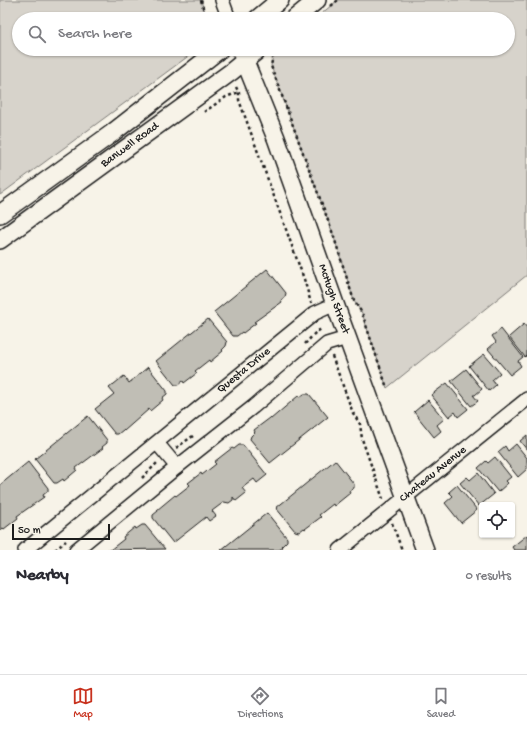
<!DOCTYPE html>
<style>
:root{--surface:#fff;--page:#f7f7f7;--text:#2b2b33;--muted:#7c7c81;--line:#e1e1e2;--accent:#c8321e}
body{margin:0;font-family:"Gochi Hand",sans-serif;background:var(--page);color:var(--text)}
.controls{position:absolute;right:12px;bottom:12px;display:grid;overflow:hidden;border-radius:4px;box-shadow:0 1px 3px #0004}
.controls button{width:36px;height:36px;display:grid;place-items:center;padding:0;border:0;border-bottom:1px solid var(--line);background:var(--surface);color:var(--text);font:20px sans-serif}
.scale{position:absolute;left:12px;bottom:10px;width:98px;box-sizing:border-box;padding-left:4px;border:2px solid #1c1c1c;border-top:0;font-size:11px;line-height:14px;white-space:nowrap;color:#1c1c1c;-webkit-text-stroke:3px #f7f3e8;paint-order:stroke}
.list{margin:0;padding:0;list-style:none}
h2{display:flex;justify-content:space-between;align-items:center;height:52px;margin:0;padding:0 16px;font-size:17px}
h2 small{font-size:13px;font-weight:400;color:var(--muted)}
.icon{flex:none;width:22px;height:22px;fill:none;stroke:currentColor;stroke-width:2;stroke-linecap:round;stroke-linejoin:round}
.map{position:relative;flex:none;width:527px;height:550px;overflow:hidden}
.search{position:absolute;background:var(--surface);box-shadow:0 1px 3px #0004;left:12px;right:12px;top:12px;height:44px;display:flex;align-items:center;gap:10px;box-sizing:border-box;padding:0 14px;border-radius:22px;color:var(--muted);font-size:15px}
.sheet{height:124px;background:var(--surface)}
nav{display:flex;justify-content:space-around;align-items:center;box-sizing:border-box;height:56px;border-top:1px solid var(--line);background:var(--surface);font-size:11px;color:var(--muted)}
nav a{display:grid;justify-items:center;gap:2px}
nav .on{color:var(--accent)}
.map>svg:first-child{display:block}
.green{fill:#d7d3cb;stroke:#7a7874}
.building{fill:#c0beb5;stroke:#1c1c1c}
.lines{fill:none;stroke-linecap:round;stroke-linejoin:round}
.minor-casing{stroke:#1c1c1c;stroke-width:16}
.major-casing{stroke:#1c1c1c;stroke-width:20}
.path{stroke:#1c1c1c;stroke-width:2.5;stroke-dasharray:3 3;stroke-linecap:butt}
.minor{stroke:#f7f3e8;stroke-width:13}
.major{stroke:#f7f3e8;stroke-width:17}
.labels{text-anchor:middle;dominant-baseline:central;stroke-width:3;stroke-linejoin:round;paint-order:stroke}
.street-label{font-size:12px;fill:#1c1c1c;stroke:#f7f3e8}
</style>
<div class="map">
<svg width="527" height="550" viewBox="0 0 527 550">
<rect width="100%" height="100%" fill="#f7f3e8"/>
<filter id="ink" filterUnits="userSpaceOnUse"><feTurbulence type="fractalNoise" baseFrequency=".025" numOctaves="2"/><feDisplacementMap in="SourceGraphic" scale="8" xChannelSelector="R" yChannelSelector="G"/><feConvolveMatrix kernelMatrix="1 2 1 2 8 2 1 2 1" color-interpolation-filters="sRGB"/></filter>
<g filter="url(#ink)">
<g class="green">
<path d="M 0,0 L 201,0 L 206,19 L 19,19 L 19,49 L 198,49 L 0,195 Z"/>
<path d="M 338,0 L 527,0 L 527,275 L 387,388 L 362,313 L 354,301 L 333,234 L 271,66 L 273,55 L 279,49 L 508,49 L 508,19 L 315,19 Z"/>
</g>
<g class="building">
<path d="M 267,269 L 286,293 L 285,297 L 281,300 L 282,302 L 254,322 L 256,323 L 243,333 L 242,332 L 237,336 L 233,336 L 214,312 Z"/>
<path d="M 208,319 L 227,342 L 226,346 L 222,350 L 223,351 L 210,362 L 209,360 L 195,371 L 197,373 L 184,383 L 183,381 L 178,385 L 175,385 L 156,361 Z"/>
<path d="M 524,324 L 527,328 L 527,355 L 525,357 L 509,337 Z"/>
<path d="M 501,329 L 523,357 L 518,361 L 521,366 L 510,375 L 488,349 L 496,342 L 492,336 Z"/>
<path d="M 484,354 L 500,373 L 492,380 L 496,385 L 489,391 L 469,366 Z"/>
<path d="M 148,367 L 167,391 L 167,394 L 162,398 L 163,400 L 150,411 L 149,409 L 124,431 L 123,430 L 118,434 L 115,434 L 95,409 L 114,394 L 109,388 L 124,376 L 129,383 Z"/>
<path d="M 466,369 L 482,389 L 475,395 L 473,395 L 478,401 L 471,406 L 451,381 Z"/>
<path d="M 447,383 L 468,409 L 458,417 L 455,412 L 449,417 L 431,395 Z"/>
<path d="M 304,394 L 309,394 L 328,417 L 270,463 L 250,439 L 251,436 L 255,432 L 254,430 L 270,418 L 271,419 L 298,396 L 300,397 Z"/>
<path d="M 428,400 L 444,419 L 437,425 L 441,431 L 434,437 L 414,412 Z"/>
<path d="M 88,416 L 107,440 L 107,443 L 102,447 L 103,448 L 76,468 L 77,470 L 64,481 L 63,479 L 57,483 L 54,483 L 35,459 Z"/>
<path d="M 527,435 L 527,450 L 520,441 Z"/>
<path d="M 516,444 L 527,458 L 527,469 L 518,477 L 498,452 L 505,446 L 508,451 Z"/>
<path d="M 239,445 L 243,445 L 267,475 L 257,483 L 254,479 L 242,488 L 246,493 L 236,501 L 233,497 L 233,500 L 229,503 L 224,502 L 212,511 L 216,516 L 209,521 L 206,517 L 173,543 L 153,518 L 153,515 L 158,511 L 157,510 L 175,495 L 176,496 L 190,485 L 188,483 L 201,473 L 202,475 L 216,464 L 214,462 L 232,448 L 234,449 Z"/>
<path d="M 495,457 L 511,477 L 506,481 L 508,483 L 498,492 L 478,468 L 486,461 L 488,463 Z"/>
<path d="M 335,460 L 354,484 L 354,488 L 349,491 L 350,493 L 334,506 L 333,504 L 319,515 L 321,517 L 305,529 L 304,528 L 299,532 L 295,531 L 276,508 Z"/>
<path d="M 28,462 L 48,488 L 48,491 L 43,495 L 44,497 L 17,516 L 18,518 L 4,529 L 3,528 L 0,530 L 0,485 Z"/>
<path d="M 478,473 L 494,494 L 479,506 L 460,483 L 467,477 L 470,480 Z"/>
<path d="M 457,485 L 477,510 L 461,523 L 445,503 L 453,496 L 449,492 Z"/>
<path d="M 267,513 L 287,538 L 287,541 L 282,546 L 283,547 L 279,550 L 221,550 Z"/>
<path d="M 142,525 L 145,525 L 165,549 L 107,550 L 109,549 L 110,550 L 124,539 L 123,537 L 135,527 L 136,529 Z"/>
<path d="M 527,535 L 527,550 L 514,550 L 512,547 Z"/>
</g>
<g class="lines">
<g class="minor-casing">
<g id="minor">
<path d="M 222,0 L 229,19"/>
<path d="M 157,443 L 177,467"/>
<path id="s1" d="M 25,550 L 315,313 L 335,304"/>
<path d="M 76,550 L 177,467 L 253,407 L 327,344 L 347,338"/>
<path id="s2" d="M 340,550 L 527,399"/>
</g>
</g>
<g class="major-casing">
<g id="major">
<path d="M 257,19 L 280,0"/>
<path d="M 294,19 L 317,0"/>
<path id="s3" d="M 240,49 L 276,138 L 335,304 L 425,550"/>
<path d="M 0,214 L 111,134 L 220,49"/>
<path id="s4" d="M 0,240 L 231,72 L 259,49"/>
</g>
</g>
<g class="path">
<path d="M 201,0 L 206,19"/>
<path d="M 331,6 L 338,0"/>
<path d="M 273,54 L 279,49"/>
<path d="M 273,55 L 271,66 L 333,234 L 354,301 L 362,313 L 387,388"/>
<path d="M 236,87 L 239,93 L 239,100 L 304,279 L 311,303"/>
<path d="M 204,112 L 226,97 L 239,92"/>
<path d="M 305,344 L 314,334 L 321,329"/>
<path d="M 332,356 L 353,413 L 360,424 L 362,439 L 383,499"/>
<path d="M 176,448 L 193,436"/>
<path d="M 142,478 L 158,462"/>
<path d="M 392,523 L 402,550"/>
<path d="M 55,550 L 66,541"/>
</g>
<use href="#minor" class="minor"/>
<use href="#major" class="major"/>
</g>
</g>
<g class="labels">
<g class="street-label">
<text stroke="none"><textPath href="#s4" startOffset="161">Banwell Road</textPath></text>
<text stroke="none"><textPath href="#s3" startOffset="267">McHugh Street</textPath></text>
<text stroke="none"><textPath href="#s1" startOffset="283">Questa Drive</textPath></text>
<text stroke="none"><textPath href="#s2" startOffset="120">Chateau Avenue</textPath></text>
</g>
</g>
</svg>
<div class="controls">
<button><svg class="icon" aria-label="locate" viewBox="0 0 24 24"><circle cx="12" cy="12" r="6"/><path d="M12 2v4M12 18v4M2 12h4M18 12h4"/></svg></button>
</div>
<div class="scale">50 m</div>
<div class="search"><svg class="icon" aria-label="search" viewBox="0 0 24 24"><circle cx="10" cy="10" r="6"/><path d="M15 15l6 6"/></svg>Search here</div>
</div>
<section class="sheet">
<h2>Nearby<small>0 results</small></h2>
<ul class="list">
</ul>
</section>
<nav>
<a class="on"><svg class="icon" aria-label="map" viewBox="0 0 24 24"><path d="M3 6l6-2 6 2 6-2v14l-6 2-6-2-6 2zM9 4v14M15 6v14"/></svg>Map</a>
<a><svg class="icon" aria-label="directions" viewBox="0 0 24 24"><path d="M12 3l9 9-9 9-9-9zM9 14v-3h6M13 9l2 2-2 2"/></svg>Directions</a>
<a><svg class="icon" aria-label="saved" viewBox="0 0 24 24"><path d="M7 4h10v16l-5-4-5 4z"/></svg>Saved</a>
</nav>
